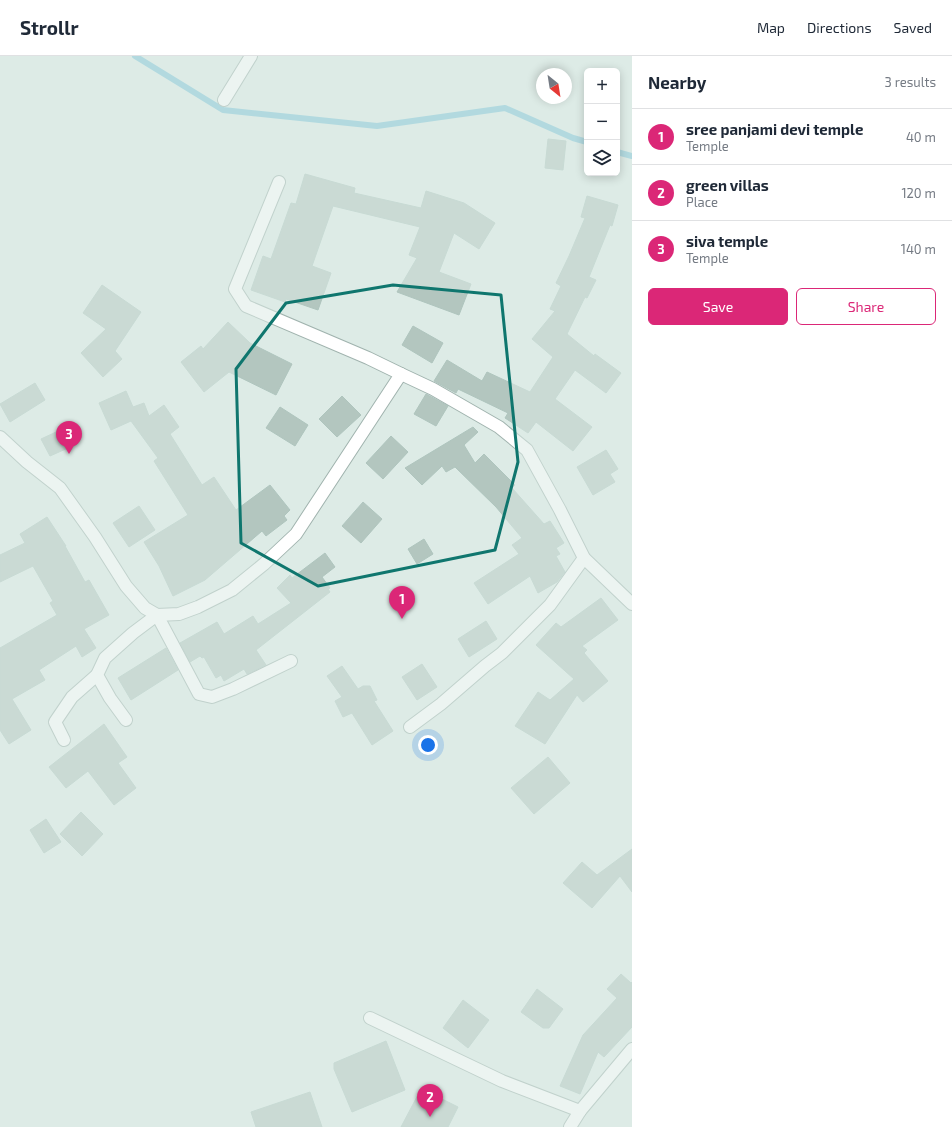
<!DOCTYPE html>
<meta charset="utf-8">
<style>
:root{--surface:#fff;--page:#f6f6f7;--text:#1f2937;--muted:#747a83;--line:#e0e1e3;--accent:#db2777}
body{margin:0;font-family:"Exo 2",sans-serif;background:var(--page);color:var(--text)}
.controls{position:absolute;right:12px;top:12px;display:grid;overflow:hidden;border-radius:6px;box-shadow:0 2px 10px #0003}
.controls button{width:36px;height:36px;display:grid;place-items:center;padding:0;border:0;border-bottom:1px solid var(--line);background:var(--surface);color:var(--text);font:20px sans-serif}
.compass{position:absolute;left:536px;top:12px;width:36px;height:36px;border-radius:50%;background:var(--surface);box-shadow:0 2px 10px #0003;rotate:150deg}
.you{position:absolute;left:428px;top:689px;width:14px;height:14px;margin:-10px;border:3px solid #fff;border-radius:50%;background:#1a73e8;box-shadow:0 0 0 6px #1a73e833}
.badge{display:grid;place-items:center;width:26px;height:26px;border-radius:50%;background:var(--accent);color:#fff;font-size:13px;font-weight:700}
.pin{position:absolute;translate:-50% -33px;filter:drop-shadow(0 1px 2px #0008)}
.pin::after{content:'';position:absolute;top:21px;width:14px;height:12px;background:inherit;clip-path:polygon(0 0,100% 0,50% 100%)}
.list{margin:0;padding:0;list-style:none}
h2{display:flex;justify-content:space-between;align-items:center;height:52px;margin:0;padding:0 16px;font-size:17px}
h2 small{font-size:13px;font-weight:400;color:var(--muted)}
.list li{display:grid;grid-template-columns:26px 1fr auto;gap:12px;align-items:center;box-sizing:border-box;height:56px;padding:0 16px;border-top:1px solid var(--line)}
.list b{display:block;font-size:15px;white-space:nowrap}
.list p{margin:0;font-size:13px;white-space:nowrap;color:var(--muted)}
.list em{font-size:13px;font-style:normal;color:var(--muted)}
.actions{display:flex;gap:8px;padding:12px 16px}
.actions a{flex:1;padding:9px 0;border:1px solid var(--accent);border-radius:6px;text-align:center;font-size:14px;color:var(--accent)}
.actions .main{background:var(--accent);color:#fff}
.icon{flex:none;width:22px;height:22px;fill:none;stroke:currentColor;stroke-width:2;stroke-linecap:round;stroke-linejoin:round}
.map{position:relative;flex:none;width:632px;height:1071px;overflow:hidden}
header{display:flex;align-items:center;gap:24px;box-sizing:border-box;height:56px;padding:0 20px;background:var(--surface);border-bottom:1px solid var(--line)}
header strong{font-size:19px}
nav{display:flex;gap:22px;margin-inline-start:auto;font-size:14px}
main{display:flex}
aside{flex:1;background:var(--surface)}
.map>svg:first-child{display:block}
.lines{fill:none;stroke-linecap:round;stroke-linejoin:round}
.stream{stroke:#7ec4d8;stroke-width:6}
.building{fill:#b3c6bf;stroke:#afc5be}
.minor-casing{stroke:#a0b3ae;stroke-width:14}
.minor{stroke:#fff;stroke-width:12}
.marked{fill:none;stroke:#0f766e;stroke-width:3;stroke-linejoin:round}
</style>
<header>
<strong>Strollr</strong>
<nav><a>Map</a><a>Directions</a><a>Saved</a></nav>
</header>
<main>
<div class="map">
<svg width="632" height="1071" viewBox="0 0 632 1071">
<rect width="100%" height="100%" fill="#ddebe6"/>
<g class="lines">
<g class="stream">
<path d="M 135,0 L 223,54 L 377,70 L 505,52 L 573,82 L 587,86"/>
<path d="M 617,96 L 632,100"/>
</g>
</g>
<g class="building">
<path d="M 548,83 L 566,85 L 563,114 L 545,112 Z"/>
<path d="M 305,118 L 355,132 L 354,137 L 421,152 L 426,135 L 464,147 L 495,167 L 479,193 L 454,177 L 439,216 L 471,228 L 459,259 L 397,236 L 417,202 L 409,199 L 420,171 L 333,150 L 312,210 L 331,217 L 318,254 L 286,243 L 285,246 L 251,234 L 263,200 L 271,203 L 291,147 L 296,148 Z"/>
<path d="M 587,140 L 618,149 L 612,170 L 610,169 L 589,221 L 596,224 L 587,242 L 585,241 L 567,278 L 594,300 L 595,298 L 621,317 L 606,337 L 575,314 L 555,343 L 592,371 L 573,395 L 536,366 L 528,377 L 505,362 L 508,357 L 458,333 L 456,337 L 434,325 L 447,304 L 482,325 L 487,316 L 530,336 L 553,301 L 532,283 L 555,255 L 550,253 L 561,230 L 556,227 L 569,200 L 585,162 L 581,161 Z"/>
<path d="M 102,229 L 141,256 L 115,295 L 122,303 L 103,321 L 81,297 L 106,273 L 83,257 Z"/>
<path d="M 228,266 L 250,287 L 292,308 L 276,339 L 229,316 L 204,336 L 181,306 L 201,290 L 203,293 Z"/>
<path d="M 413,270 L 443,287 L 432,307 L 402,289 Z"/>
<path d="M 35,327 L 45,344 L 10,366 L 0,348 Z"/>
<path d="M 126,335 L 133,351 L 144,347 L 149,360 L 164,349 L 179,371 L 170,378 L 202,429 L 214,421 L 236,454 L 270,429 L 290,454 L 284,460 L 287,464 L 266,480 L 262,475 L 205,524 L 173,540 L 159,510 L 144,486 L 188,459 L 154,405 L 158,402 L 131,365 L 111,374 L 99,347 Z"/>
<path d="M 426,338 L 448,350 L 436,370 L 414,358 Z"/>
<path d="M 342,340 L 361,359 L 337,381 L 319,363 Z"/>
<path d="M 280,351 L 308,369 L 295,390 L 266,372 Z"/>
<path d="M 69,370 L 77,388 L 50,400 L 41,383 Z"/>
<path d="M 473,371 L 478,376 L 464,389 L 475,407 L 484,398 L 515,429 L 512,432 L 544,468 L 550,465 L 564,487 L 556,492 L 560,498 L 556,500 L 565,516 L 557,526 L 538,537 L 530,520 L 488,548 L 474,527 L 519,498 L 512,489 L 522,482 L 496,451 L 455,411 L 446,416 L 442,410 L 422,429 L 405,412 Z"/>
<path d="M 391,380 L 408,396 L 383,423 L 366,407 Z"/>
<path d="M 606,394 L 618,413 L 610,418 L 615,426 L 593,439 L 577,411 Z"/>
<path d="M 363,446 L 382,463 L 361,487 L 342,470 Z"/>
<path d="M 139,450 L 155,474 L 129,491 L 113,467 Z"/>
<path d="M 47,461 L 66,490 L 65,490 L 85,526 L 89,524 L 109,559 L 84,573 L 96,592 L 82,601 L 76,590 L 39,614 L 45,624 L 12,643 L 31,674 L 9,688 L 0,674 L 0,592 L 57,559 L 50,547 L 53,545 L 33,510 L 0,526 L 0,499 L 25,487 L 20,478 Z"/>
<path d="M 424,483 L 433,498 L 417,508 L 408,493 Z"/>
<path d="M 325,497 L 335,511 L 322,521 L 330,532 L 328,533 L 330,536 L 256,594 L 266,609 L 247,618 L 244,613 L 224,625 L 221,619 L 216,622 L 204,601 L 202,602 L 200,600 L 190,606 L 180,587 L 217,566 L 224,578 L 253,560 L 258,568 L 291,547 L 277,532 L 290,519 L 292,522 Z"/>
<path d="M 601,542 L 618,564 L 582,590 L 587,594 L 584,597 L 608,625 L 583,646 L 577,639 L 545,688 L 515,670 L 538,636 L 550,644 L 574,623 L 536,589 L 556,567 L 561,571 Z"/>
<path d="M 486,565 L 497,583 L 469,601 L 458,583 Z"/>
<path d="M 166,592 L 178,614 L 131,644 L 118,622 Z"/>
<path d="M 422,608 L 437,631 L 417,644 L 402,621 Z"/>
<path d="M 342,610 L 358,633 L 363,630 L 370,630 L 377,644 L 374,645 L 393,675 L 372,689 L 352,657 L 343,661 L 335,645 L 342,641 L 327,620 Z"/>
<path d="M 104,668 L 127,701 L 118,707 L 136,732 L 114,749 L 88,715 L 66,732 L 49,711 Z"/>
<path d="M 548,701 L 570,727 L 534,758 L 511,732 Z"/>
<path d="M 81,756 L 103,778 L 82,800 L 60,778 Z"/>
<path d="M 46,763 L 61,786 L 44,797 L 30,774 Z"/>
<path d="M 632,793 L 632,836 L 620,820 L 592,852 L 563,827 L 582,806 L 597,819 Z"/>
<path d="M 621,918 L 631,927 L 632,926 L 632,971 L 604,1001 L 598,996 L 580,1038 L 560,1030 L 583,979 L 617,942 L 607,933 Z"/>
<path d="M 537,933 L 563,953 L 549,972 L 543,972 L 521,956 Z"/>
<path d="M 463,944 L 489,964 L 468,992 L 443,972 Z"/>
<path d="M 386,985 L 405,1034 L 352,1056 L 334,1013 L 334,1007 Z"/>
<path d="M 420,1035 L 426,1035 L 458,1051 L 448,1071 L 401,1071 Z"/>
<path d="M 310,1036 L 322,1071 L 256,1071 L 251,1056 Z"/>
</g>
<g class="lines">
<g class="minor-casing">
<g id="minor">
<path d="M 224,44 L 251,0"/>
<path d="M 279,126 L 235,233 L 246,250 L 368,302 L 401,318"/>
<path d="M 0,381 L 27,406 L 60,432 L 95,481 L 126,530 L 145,552 L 157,559 L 179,558 L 198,551 L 232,534 L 264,508 L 296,478 L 401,318 L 433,333 L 499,371 L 527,394 L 560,454 L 584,502 L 632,548"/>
<path d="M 126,664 L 110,642 L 97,619 L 105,602 L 133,577 L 157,559 L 199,638 L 212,641 L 233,633 L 291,605"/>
<path d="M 410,671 L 441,648 L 485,610 L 502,597 L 550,549 L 584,502"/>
<path d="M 64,684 L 55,666 L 72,641 L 97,619"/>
<path d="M 370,962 L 502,1025 L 580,1055"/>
<path d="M 570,1071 L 580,1055 L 632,993"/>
</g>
</g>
<use href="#minor" class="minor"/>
</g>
<path d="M0 0H632V1071H0ZM 393,229 L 501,239 L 518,406 L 495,494 L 318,530 L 241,487 L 236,313 L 286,247 Z" fill="#ddebe6" fill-opacity=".55" fill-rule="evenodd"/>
<path class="marked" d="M 393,229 L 501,239 L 518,406 L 495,494 L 318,530 L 241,487 L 236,313 L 286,247 Z"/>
</svg>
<div class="controls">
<button>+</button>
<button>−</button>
<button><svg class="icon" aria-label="layers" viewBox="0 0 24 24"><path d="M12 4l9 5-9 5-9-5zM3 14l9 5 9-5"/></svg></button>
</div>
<svg class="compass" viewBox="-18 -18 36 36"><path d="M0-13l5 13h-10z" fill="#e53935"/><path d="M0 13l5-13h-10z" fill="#747a83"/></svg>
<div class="you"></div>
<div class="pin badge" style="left:402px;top:563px">1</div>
<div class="pin badge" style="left:430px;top:1061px">2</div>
<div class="pin badge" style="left:69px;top:398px">3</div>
</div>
<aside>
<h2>Nearby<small>3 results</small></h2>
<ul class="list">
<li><span class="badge">1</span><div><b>sree panjami devi temple</b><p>Temple</p></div><em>40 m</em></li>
<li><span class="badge">2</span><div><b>green villas</b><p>Place</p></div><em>120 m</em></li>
<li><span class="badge">3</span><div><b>siva temple</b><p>Temple</p></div><em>140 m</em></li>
</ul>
<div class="actions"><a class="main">Save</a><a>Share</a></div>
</aside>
</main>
